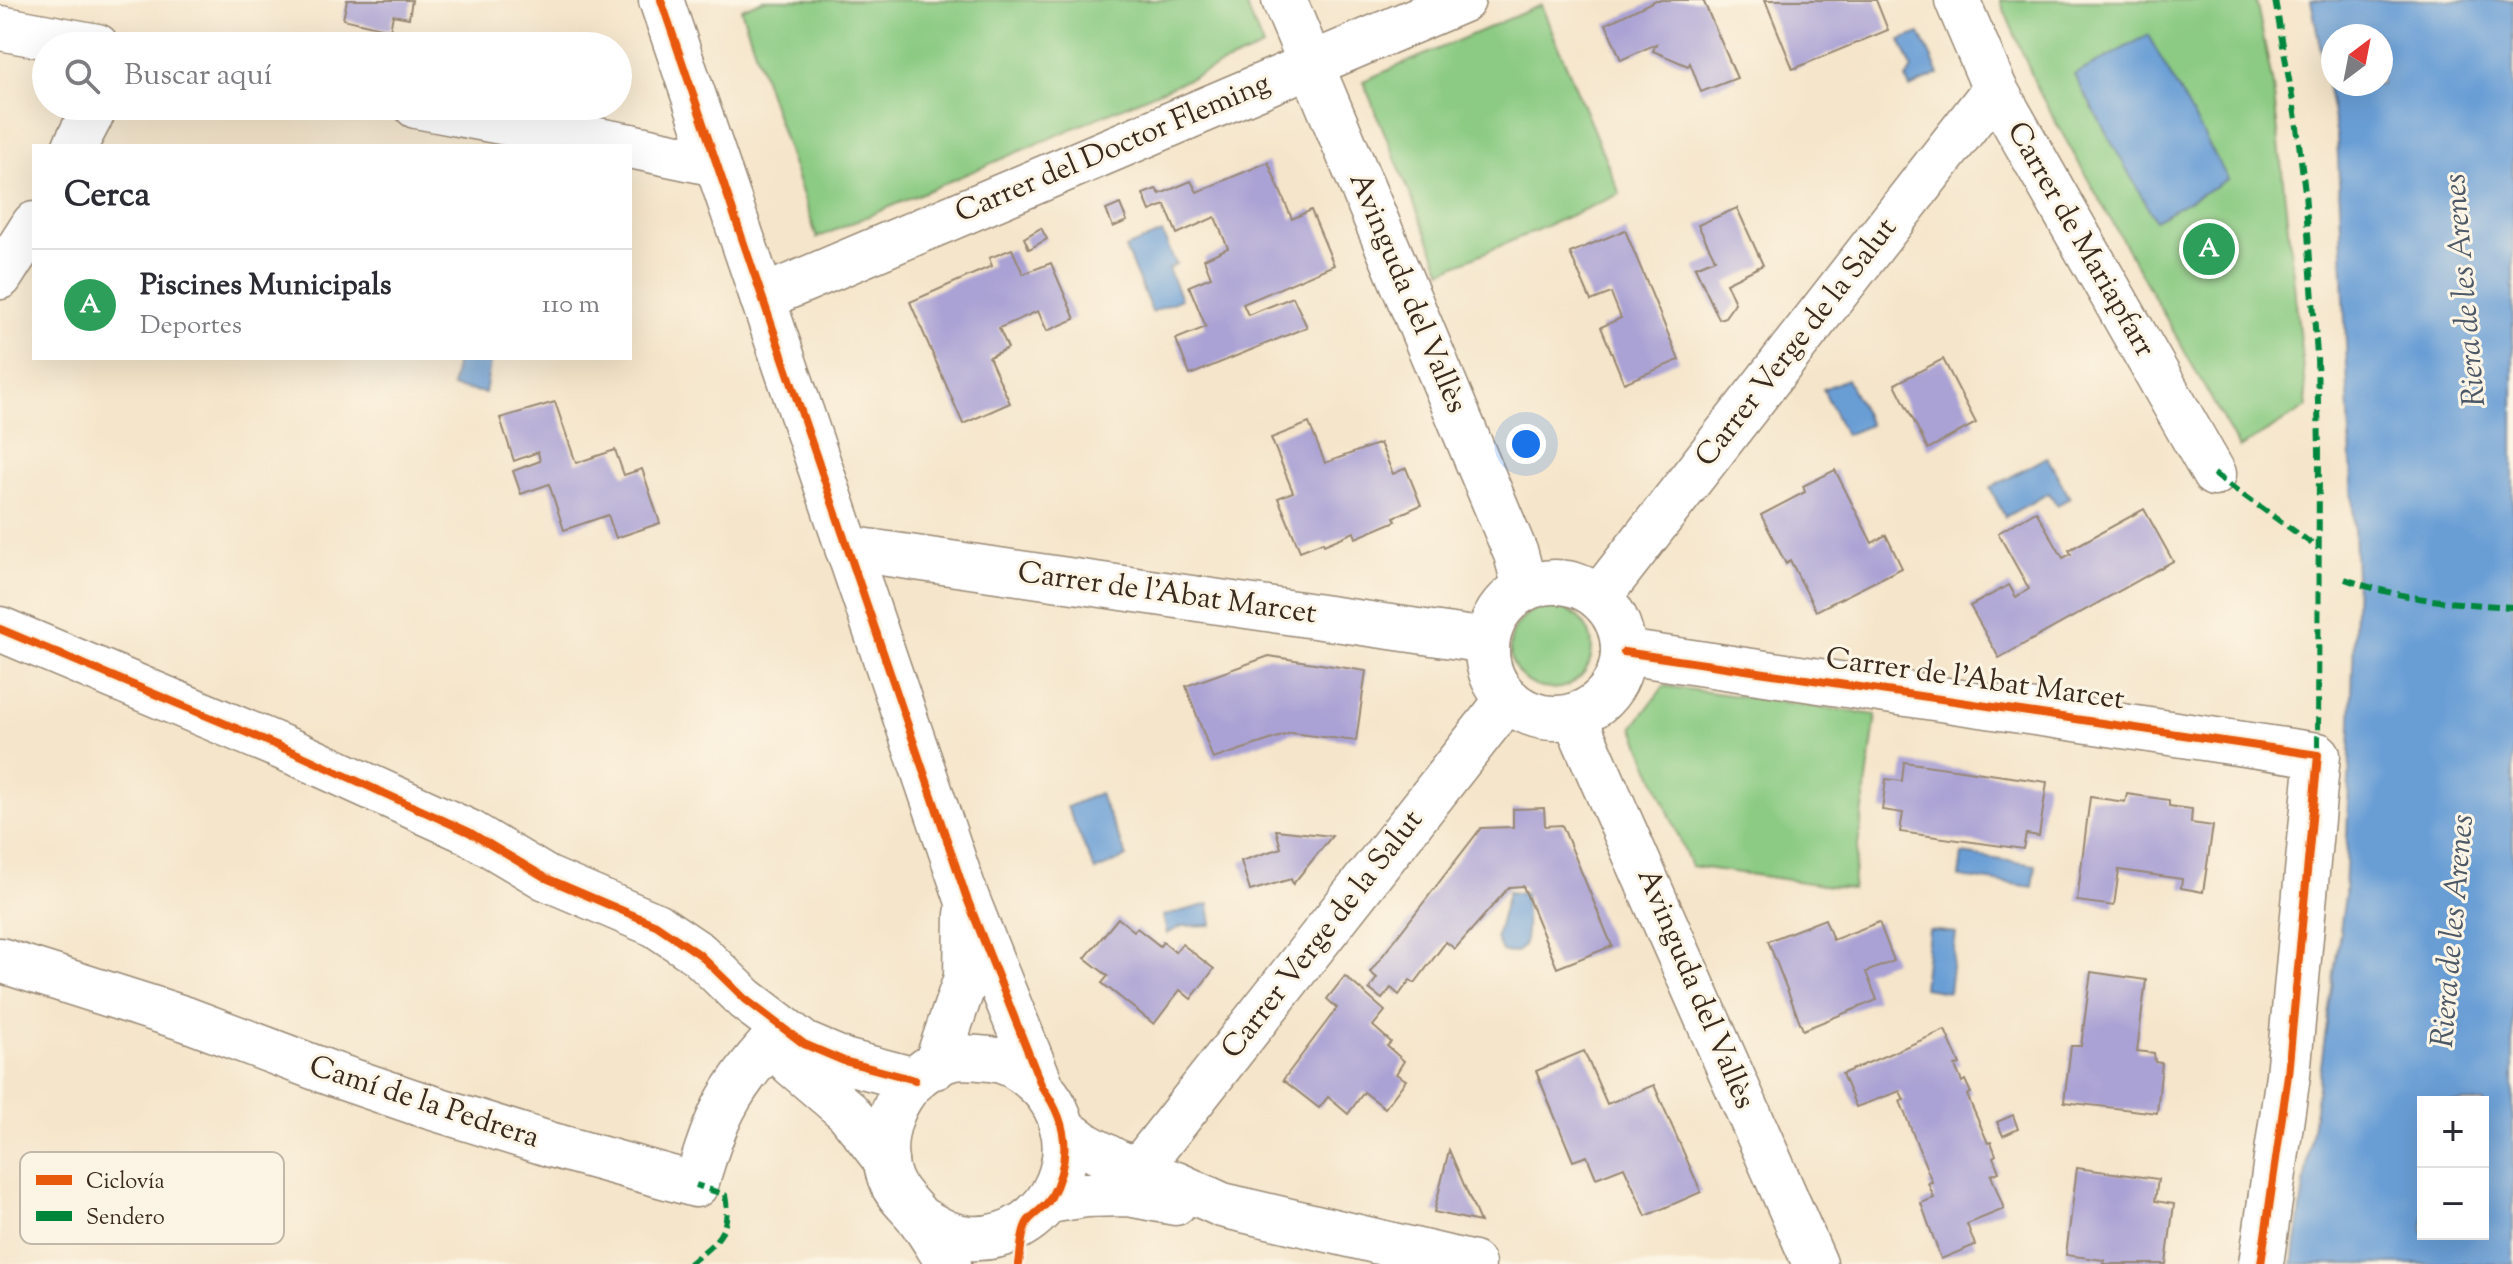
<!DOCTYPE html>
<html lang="es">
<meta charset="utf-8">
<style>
:root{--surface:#fff;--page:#f7f7f7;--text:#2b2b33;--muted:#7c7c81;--line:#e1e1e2;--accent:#b5179e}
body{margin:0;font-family:"Sorts Mill Goudy",serif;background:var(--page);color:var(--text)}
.controls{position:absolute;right:24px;bottom:24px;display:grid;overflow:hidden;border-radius:0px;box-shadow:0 8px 32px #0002}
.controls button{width:72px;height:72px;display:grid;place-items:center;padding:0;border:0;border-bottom:2px solid var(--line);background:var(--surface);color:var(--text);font:40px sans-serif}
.compass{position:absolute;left:2321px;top:24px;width:72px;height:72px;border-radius:50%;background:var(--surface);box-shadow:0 8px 32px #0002;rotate:32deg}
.you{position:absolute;left:1526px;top:444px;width:28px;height:28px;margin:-20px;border:6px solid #fff;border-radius:50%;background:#1a73e8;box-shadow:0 0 0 12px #1a73e833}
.badge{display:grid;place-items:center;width:52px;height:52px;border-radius:50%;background:var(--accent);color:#fff;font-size:26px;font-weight:700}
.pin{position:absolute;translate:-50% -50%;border:4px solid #fff;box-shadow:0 2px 8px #0006}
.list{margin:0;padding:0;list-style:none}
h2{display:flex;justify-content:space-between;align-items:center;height:104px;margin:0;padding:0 32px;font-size:34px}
h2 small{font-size:26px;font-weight:400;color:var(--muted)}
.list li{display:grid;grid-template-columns:52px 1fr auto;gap:24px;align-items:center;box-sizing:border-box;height:112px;padding:0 32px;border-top:2px solid var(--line)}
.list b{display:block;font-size:30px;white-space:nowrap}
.list p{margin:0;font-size:26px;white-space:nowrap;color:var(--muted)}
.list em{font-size:26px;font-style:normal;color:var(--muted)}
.icon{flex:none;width:44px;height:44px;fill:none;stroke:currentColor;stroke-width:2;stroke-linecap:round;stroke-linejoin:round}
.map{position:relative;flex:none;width:2513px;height:1264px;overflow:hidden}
.search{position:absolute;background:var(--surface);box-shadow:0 8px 32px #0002;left:32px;top:32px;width:600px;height:88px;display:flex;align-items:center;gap:20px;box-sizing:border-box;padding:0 28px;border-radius:44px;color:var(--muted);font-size:30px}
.panel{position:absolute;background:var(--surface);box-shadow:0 8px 32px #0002;left:32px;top:144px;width:600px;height:216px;border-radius:0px}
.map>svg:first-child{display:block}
.green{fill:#8bcb83;stroke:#637a50;stroke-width:2}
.water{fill:#699ed5;stroke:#52647a;stroke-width:2;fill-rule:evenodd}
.building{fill:#aaa2d4}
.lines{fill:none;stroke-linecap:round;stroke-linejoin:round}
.minor-casing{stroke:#988874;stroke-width:47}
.minor{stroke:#fff;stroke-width:44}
.quiet{stroke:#00873e;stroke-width:6;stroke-dasharray:12 6;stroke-linecap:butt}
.cycleway-casing{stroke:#fcf5e5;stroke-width:13}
.cycleway{stroke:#e8590c;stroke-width:8}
.labels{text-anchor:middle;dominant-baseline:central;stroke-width:6;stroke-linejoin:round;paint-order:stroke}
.street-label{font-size:30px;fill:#3b2a1e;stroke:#fcf5e5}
.water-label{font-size:32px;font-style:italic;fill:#4d5867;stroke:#fcf5e5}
.key{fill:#fcf5e5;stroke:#c2b8a9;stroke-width:2}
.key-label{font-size:22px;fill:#3b2a1e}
</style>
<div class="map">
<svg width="2513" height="1264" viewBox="0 0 2513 1264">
<rect width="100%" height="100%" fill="#fcf5e5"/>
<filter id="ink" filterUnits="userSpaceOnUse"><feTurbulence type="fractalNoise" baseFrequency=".0125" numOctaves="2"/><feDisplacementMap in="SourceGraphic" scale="16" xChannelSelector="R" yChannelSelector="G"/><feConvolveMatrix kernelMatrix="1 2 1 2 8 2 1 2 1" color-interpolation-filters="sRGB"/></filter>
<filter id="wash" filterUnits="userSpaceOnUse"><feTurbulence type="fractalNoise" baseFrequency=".006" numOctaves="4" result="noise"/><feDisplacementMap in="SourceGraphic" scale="32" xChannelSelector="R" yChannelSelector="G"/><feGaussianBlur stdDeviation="1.8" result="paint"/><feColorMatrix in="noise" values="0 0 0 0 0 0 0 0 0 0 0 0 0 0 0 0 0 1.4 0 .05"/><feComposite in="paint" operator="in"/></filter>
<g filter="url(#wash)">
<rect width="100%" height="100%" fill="#f5e5ca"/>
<g class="green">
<path d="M 763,0 L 1244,0 L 1263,47 L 817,238 L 741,9 Z"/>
<path d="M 2000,0 L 2256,0 L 2273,86 L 2307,407 L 2239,448 L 2039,92 Z"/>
<path d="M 1541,5 L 1620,194 L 1442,271 L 1363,81 Z"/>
<circle cx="1551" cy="648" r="41"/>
<path d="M 1664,686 L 1876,715 L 1852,889 L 1691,866 L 1633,727 Z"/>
</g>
<g class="water">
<path d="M 2311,0 L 2513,0 L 2513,1264 L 2293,1264 L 2345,895 L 2356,577 L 2337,136 ZM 2333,36 L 2381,36 L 2381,84 L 2333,84 ZM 2483,1102 L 2483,1234 L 2423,1234 L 2423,1102 Z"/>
<path d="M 1920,33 L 1939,74 L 1910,88 L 1906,79 L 1912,68 L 1900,40 Z"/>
<path d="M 2148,35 L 2228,179 L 2155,220 L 2074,75 Z"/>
<path d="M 1162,233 L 1176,264 L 1168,269 L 1181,299 L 1152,312 L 1125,248 Z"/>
<path d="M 457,358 L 491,358 L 485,393 L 452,387 Z"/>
<path d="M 1847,379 L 1870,425 L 1845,435 L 1823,389 Z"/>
<path d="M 2047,457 L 2070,498 L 2057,505 L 2049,493 L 2005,517 L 1990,488 Z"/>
<path d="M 1099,793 L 1127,857 L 1095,871 L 1067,807 Z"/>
<path d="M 1962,854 L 2036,865 L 2033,887 L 1959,877 Z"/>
<path d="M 1508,892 L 1525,894 C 1525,913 1535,963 1502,951 L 1496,938 Z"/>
<path d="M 1209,904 L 1212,925 L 1182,926 L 1167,934 L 1163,916 Z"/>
<path d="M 1929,930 L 1956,933 L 1949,992 L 1923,988 Z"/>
</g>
<g id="blocks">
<g class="building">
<path d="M 347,0 L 412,0 L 409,18 L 393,15 L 390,30 L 343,19 Z"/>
<path d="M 1656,0 L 1703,0 L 1737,78 L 1701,92 L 1690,63 L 1688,66 L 1653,51 L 1656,44 L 1621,60 L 1606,24 Z"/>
<path d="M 1765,0 L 1876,0 L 1888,30 L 1793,69 Z"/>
<path d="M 1268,162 L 1292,219 L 1311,210 L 1334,265 L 1243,304 L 1248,315 L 1293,297 L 1307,327 L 1190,375 L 1176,339 L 1206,327 L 1189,286 L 1211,277 L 1204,259 L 1228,248 L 1215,217 L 1177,234 L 1165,205 L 1150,211 L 1143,194 L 1156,189 L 1160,194 L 1191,181 L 1197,192 Z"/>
<path d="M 1120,204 L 1127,221 L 1113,227 L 1106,210 Z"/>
<path d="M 1737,208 L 1763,265 L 1726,283 L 1735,303 L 1725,317 L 1719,319 L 1695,267 L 1715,259 L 1698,225 Z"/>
<path d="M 1041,228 L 1047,239 L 1029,249 L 1024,238 Z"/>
<path d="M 1625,230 L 1679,360 L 1624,383 L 1601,327 L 1621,318 L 1611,293 L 1591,301 L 1570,253 Z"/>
<path d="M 1012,249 L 1023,274 L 1051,263 L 1075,319 L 1047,331 L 1038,311 L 999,328 L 1008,348 L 989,357 L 1010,403 L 963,424 L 910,302 L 992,266 L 989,258 Z"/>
<path d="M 1943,359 L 1976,423 L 1928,449 L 1895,384 Z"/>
<path d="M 555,402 L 576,463 L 615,450 L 624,475 L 642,469 L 660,523 L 616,538 L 608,515 L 564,530 L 549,484 L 521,494 L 513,471 L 540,461 L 538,452 L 514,461 L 500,418 Z"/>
<path d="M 1309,423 L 1325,463 L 1380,443 L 1393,474 L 1406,468 L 1421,505 L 1394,517 L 1396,521 L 1356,538 L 1354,532 L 1324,545 L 1323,542 L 1300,551 L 1278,498 L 1293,492 L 1271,438 Z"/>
<path d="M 1835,470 L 1872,543 L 1886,535 L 1902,568 L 1816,611 L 1790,560 L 1786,564 L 1761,515 L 1805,492 L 1803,486 Z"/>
<path d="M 2144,509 L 2173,561 L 1999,658 L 1970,606 L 2009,585 L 2016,597 L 2029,589 L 1998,533 L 2036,511 L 2063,558 L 2071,554 L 2069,550 Z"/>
<path d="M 1269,656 L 1366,671 L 1356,741 L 1291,733 L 1213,759 L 1186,686 Z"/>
<path d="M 1904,762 L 2047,782 L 2039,836 L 2026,834 L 2023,849 L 1900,832 L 1903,813 L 1882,810 L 1886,779 L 1902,781 Z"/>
<path d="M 2127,794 L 2169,800 L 2169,806 L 2192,809 L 2191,823 L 2213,826 L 2203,892 L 2181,888 L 2182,879 L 2119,870 L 2114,906 L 2077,901 L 2090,797 L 2125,802 Z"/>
<path d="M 1544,808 L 1545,826 L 1562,825 L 1612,946 L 1557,968 L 1523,886 L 1509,887 L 1455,949 L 1446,942 L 1415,983 L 1410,980 L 1399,995 L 1391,988 L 1382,999 L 1369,989 L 1377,978 L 1370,972 L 1481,828 L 1513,827 L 1513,809 Z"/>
<path d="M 1276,830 L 1332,836 L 1293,884 L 1291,879 L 1250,891 L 1241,861 L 1281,848 Z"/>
<path d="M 1118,918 L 1134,931 L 1137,928 L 1160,946 L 1163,942 L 1175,952 L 1182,944 L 1214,969 L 1191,999 L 1180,990 L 1154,1024 L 1102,983 L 1108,976 L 1085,958 Z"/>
<path d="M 1825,919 L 1833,940 L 1879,922 L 1894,961 L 1866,972 L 1877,1000 L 1803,1030 L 1768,941 Z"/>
<path d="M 2091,972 L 2146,980 L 2137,1051 L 2154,1053 L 2155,1062 L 2162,1063 L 2157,1113 L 2064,1102 L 2071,1046 L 2081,1046 Z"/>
<path d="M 1345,976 L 1385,1011 L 1373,1026 L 1391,1042 L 1387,1046 L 1404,1061 L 1396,1074 L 1406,1080 L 1385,1108 L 1364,1092 L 1348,1114 L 1328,1097 L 1319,1108 L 1283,1080 L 1337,1008 L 1327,999 Z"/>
<path d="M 1945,1030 L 1960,1064 L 1955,1066 L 1962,1082 L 1965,1080 L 1971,1093 L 1967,1095 L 1988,1143 L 1991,1142 L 1996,1155 L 1993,1157 L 1999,1172 L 1991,1175 L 2004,1209 L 1967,1224 L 1975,1245 L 1941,1259 L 1921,1203 L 1934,1198 L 1928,1183 L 1932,1182 L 1900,1101 L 1904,1100 L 1900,1091 L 1856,1107 L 1842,1074 Z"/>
<path d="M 1584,1051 L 1607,1104 L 1654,1085 L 1701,1192 L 1646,1216 L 1624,1167 L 1596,1178 L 1587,1156 L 1573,1161 L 1536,1071 Z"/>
<path d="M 2013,1115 L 2018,1129 L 2003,1136 L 1997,1122 Z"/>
<path d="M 1449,1150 L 1480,1222 L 1434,1212 Z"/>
<path d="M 2077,1168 L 2158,1179 L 2155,1201 L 2174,1204 L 2166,1264 L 2103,1264 L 2104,1260 L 2066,1255 Z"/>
</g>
</g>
</g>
<g filter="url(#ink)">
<use href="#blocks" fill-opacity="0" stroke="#988874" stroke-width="2"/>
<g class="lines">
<g class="minor-casing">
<g id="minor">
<path d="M 661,0 L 966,896 L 1042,1087"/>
<path d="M 1284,0 L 1516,554 L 1525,588"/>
<path d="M 1957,0 L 1995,89 L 2214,474"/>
<path d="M 0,28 L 97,46"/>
<path d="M 416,106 L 630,146"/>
<path d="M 75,146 L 96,106"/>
<path d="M 630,146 L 716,164"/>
<path d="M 0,277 L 34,224"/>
<path d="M 762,298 L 1463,0"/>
<path d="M 847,548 L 1487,641"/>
<circle cx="1555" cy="650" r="68"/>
<path d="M 1599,597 L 1995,89"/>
<path d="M 0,629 L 300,755 L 469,832 L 546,878 L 656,925 L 699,954 L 745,999 L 804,1044 L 844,1061 L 915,1080"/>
<path d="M 1624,652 L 2318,755 L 2288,1075 L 2261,1264"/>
<path d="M 1574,716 L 1815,1264"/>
<path d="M 0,960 L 186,1019 L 332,1074 L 414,1102 L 552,1145 L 696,1185 C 714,1121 727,1091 772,1042"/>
<path d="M 771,1042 L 793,1065 L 848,1112 L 886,1161"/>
<path d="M 935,1067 L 966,978 L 967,914"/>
<path d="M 1062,1128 L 1087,1146 L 1115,1161 L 1176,1184 L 1222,1205 L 1473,1264"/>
<path d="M 1138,1170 L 1508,699"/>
<path d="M 1049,1201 L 1086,1195 L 1128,1194 L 1175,1203"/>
<path d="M 919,1218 C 935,1227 950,1237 969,1238 C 1056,1243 1098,1135 1033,1080 C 1021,1069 1006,1060 990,1059 C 978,1058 965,1056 953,1058 C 902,1070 873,1132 890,1179 C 896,1195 909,1205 919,1218 C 930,1233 939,1249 949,1264"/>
</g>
</g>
<use href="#minor" class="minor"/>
<g class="quiet">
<path d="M 2275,0 L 2296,119 L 2305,192 L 2317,355 L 2319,452 L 2318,755"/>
<path d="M 2214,474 L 2318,548"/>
<path d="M 2345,579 C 2403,600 2451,603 2513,607"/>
<path d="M 689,1264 C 716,1242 732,1233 725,1195 L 696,1185"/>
</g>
<g class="cycleway-casing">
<g id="cycleway">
<path d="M 661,0 L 966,896 L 1042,1087 C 1068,1122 1072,1160 1050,1199 C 1045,1208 1034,1213 1028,1221 C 1021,1231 1021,1252 1019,1264"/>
<path d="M 0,629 L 300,755 L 469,832 L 546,878 L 656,925 L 699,954 L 745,999 L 804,1044 L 844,1061 L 915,1080"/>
<path d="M 1624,652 L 2318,755 L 2288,1075 L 2261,1264"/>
</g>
</g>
<use href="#cycleway" class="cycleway"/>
</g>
</g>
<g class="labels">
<g class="street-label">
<text transform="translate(1113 149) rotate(-23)">Carrer del Doctor Fleming</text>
<text transform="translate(2080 240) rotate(60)">Carrer de Mariapfarr</text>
<text transform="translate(1407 293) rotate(67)">Avinguda del Vallès</text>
<text transform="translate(1797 343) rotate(-52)">Carrer Verge de la Salut</text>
<text transform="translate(1167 594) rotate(8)">Carrer de l'Abat Marcet</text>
<text transform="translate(1975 680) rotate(8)">Carrer de l'Abat Marcet</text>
<text transform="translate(1323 935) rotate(-52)">Carrer Verge de la Salut</text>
<text transform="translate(1695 989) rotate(67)">Avinguda del Vallès</text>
<text transform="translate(424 1103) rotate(18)">Camí de la Pedrera</text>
</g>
<g class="water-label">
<text transform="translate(2466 290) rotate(-95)">Riera de les Arenes</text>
<text transform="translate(2454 931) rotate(-85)">Riera de les Arenes</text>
</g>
</g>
<rect x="20" y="1152" width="264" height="92" rx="12" class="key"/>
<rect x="36" y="1175" width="36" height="10" fill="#e8590c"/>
<rect x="36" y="1211" width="36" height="10" fill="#00873e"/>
<g class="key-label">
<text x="86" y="1188">Ciclovía</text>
<text x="86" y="1224">Sendero</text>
</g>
</svg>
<div class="controls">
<button>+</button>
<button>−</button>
</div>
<svg class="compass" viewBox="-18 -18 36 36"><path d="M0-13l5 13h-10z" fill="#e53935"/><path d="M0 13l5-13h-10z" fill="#7c7c81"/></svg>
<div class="you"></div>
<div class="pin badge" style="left:2209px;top:249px;background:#2e9e5b">A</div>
<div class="search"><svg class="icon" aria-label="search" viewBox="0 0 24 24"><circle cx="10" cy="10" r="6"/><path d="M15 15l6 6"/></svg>Buscar aquí</div>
<section class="panel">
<h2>Cerca<small></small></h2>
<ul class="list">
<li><span class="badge" style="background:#2e9e5b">A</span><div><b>Piscines Municipals</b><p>Deportes</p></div><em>110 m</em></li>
</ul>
</section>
</div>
